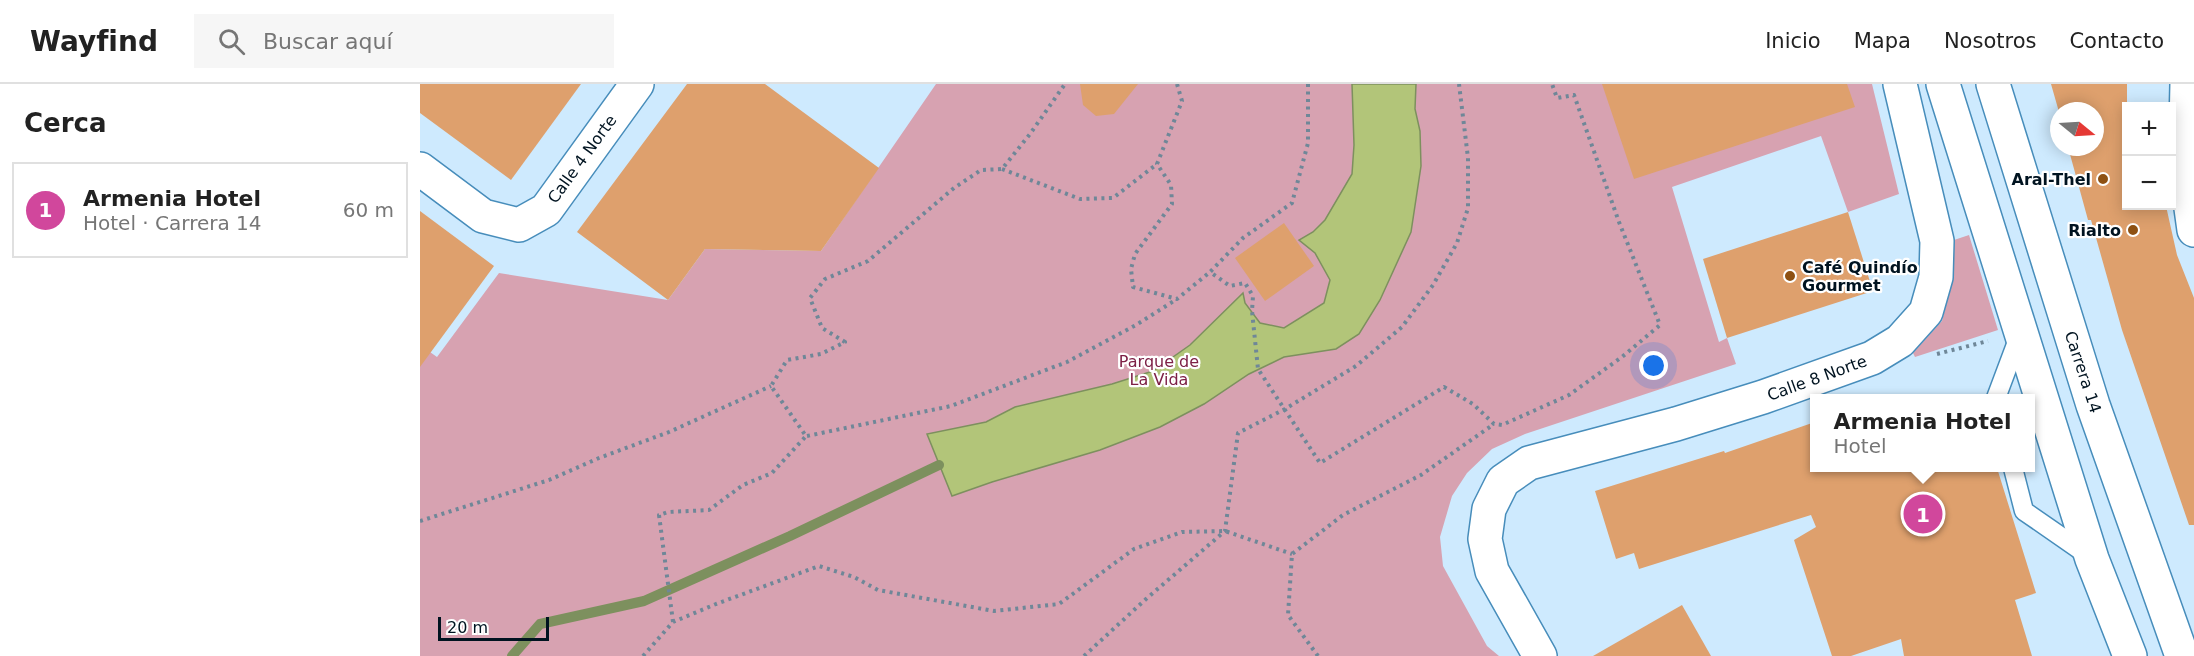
<!DOCTYPE html>
<html lang="es">
<meta charset="utf-8">
<style>
:root{--surface:#fff;--page:#f6f6f6;--text:#222;--muted:#767676;--line:#e0e0e0;--accent:#ea580c}
body{margin:0;font-family:"DejaVu Sans",sans-serif;background:var(--page);color:var(--text)}
.controls{position:absolute;right:18px;top:18px;display:grid;overflow:hidden;border-radius:0px;box-shadow:0 3px 15px #0003}
.controls button{width:54px;height:54px;display:grid;place-items:center;padding:0;border:0;border-bottom:2px solid var(--line);background:var(--surface);color:var(--text);font:30px sans-serif}
.compass{position:absolute;left:1630px;top:18px;width:54px;height:54px;border-radius:50%;background:var(--surface);box-shadow:0 3px 15px #0003;rotate:108deg}
.scale{position:absolute;left:18px;bottom:15px;width:111px;box-sizing:border-box;padding-left:6px;border:3px solid #001320;border-top:0;font-size:16px;line-height:21px;white-space:nowrap;color:#001320;-webkit-text-stroke:4px #fff;paint-order:stroke}
.you{position:absolute;left:1234px;top:282px;width:21px;height:21px;margin:-15px;border:4px solid #fff;border-radius:50%;background:#1a73e8;box-shadow:0 0 0 9px #1a73e833}
.badge{display:grid;place-items:center;width:39px;height:39px;border-radius:50%;background:var(--accent);color:#fff;font-size:20px;font-weight:700}
.pin{position:absolute;translate:-50% -50%;border:3px solid #fff;box-shadow:0 2px 6px #0006}
.popup{position:absolute;left:1390px;top:310px;width:225px;height:78px;box-sizing:border-box;display:grid;place-content:center;border-radius:0px;background:var(--surface);filter:drop-shadow(0 2px 4px #0005);font-size:20px;white-space:nowrap;color:var(--muted)}
.popup b{font-size:22px;color:var(--text)}
.popup::after{content:'';position:absolute;left:50%;top:100%;margin-left:-12px;border:12px solid transparent;border-top-color:var(--surface)}
.list{margin:0;padding:0;list-style:none}
h2{display:flex;justify-content:space-between;align-items:center;height:78px;margin:0;padding:0 24px;font-size:26px}
h2 small{font-size:20px;font-weight:400;color:var(--muted)}
.list li{display:grid;grid-template-columns:39px 1fr auto;gap:18px;align-items:center;box-sizing:border-box;height:96px;margin:0 12px 12px;padding:0 12px;border:2px solid var(--line);border-radius:0px}
.list b{display:block;font-size:22px;white-space:nowrap}
.list p{margin:0;font-size:20px;white-space:nowrap;color:var(--muted)}
.list em{font-size:20px;font-style:normal;color:var(--muted)}
.icon{flex:none;width:33px;height:33px;fill:none;stroke:currentColor;stroke-width:2;stroke-linecap:round;stroke-linejoin:round}
.map{position:relative;flex:none;width:1774px;height:572px;overflow:hidden}
header{display:flex;align-items:center;gap:36px;box-sizing:border-box;height:84px;padding:0 30px;background:var(--surface);border-bottom:2px solid var(--line)}
header strong{font-size:28px}
nav{display:flex;gap:33px;margin-inline-start:auto;font-size:21px}
.search{width:420px;height:54px;background:var(--page);display:flex;align-items:center;gap:15px;box-sizing:border-box;padding:0 21px;border-radius:0px;color:var(--muted);font-size:22px}
main{display:flex}
aside{flex:1;background:var(--surface)}
.map>svg:first-child{display:block}
.green{fill:#d7a2b1}
.water{fill:#b2c579;stroke:#7d905e;stroke-width:1.5}
.lines{fill:none;stroke-linecap:round;stroke-linejoin:round}
.stream{stroke:#7d905e;stroke-width:10}
.building{fill:#dea06d}
.lane-casing{stroke:#478dbb;stroke-width:21}
.street-casing{stroke:#478dbb;stroke-width:36}
.secondary-casing{stroke:#478dbb;stroke-width:36}
.path{stroke:#6f8798;stroke-width:4;stroke-dasharray:3 4.5;stroke-linecap:butt}
.lane{stroke:#fff;stroke-width:18}
.street{stroke:#fff;stroke-width:33}
.secondary{stroke:#fff;stroke-width:33}
.poi-dot{fill:#8e5113;stroke:#fff;stroke-width:2}
.labels{text-anchor:middle;dominant-baseline:central;stroke-width:4.5;stroke-linejoin:round;paint-order:stroke}
.street-label{font-size:16px;fill:#001320;stroke:#fff}
.poi-label{font-size:16px;font-weight:bold;fill:#001320;stroke:#fff;text-anchor:end}
.park-label{font-size:16px;fill:#7d2046;stroke:#fff}
</style>
<header>
<strong>Wayfind</strong>
<div class="search"><svg class="icon" aria-label="search" viewBox="0 0 24 24"><circle cx="10" cy="10" r="6"/><path d="M15 15l6 6"/></svg>Buscar aquí</div>
<nav><a>Inicio</a><a>Mapa</a><a>Nosotros</a><a>Contacto</a></nav>
</header>
<main>
<aside>
<h2>Cerca<small></small></h2>
<ul class="list">
<li><span class="badge" style="background:#d1479c">1</span><div><b>Armenia Hotel</b><p>Hotel · Carrera 14</p></div><em>60 m</em></li>
</ul>
</aside>
<div class="map">
<svg width="1774" height="572" viewBox="0 0 1774 572">
<rect width="100%" height="100%" fill="#ceeafe"/>
<g class="green">
<path d="M 516,0 L 1452,0 L 1479,110 L 1428,128 L 1401,52 L 1252,103 L 1299,258 L 1307,254 L 1316,280 L 1105,350 L 1072,365 L 1047,389 L 1032,412 L 1020,453 L 1023,482 L 1067,562 L 1079,572 L 0,572 L 0,261 L 17,273 L 79,189 L 248,216 L 285,165 L 401,167 Z"/>
<path d="M 1549,151 L 1578,246 L 1495,273 L 1493,269 L 1522,237 L 1533,194 L 1534,156 Z"/>
</g>
<path class="water" d="M 932,0 L 996,0 L 995,25 L 1000,47 L 1001,82 L 991,148 L 960,216 L 939,250 L 916,265 L 864,273 L 829,290 L 784,320 L 740,343 L 680,366 L 572,398 L 532,412 L 507,350 L 566,338 L 595,323 L 692,300 L 733,287 L 770,261 L 823,209 L 825,219 L 840,239 L 864,244 L 904,219 L 910,196 L 895,169 L 879,156 L 893,148 L 905,136 L 932,90 L 934,61 Z"/>
<g class="lines">
<path class="stream" d="M 92,572 L 120,540 L 224,517 L 370,452 L 519,381"/>
</g>
<g class="building">
<path d="M 0,0 L 161,0 L 91,96 L 0,29 Z"/>
<path d="M 267,0 L 345,0 L 459,84 L 401,167 L 285,165 L 248,216 L 157,148 Z"/>
<path d="M 660,0 L 718,0 L 694,30 L 676,32 L 663,21 Z"/>
<path d="M 1182,0 L 1427,0 L 1435,23 L 1214,95 Z"/>
<path d="M 1631,0 L 1707,0 L 1707,122 L 1746,122 L 1757,171 L 1774,214 L 1774,441 L 1769,441 L 1702,246 L 1671,136 L 1668,136 L 1648,63 L 1675,63 L 1675,27 L 1639,28 Z"/>
<path d="M 0,127 L 74,182 L 0,283 Z"/>
<path d="M 1428,128 L 1453,207 L 1307,254 L 1283,175 Z"/>
<path d="M 864,139 L 894,182 L 845,217 L 815,174 Z"/>
<path d="M 1395,338 L 1395,384 L 1577,384 L 1616,509 L 1595,516 L 1612,572 L 1484,572 L 1481,555 L 1431,572 L 1412,572 L 1374,456 L 1396,443 L 1391,431 L 1219,485 L 1214,469 L 1196,475 L 1175,407 L 1304,367 L 1305,369 Z"/>
<path d="M 1262,521 L 1291,572 L 1173,572 Z"/>
</g>
<g class="lines">
<g class="lane-casing">
<g id="lane">
<path d="M 1576,314 L 1600,250"/>
<path d="M 1593,384 L 1604,427 L 1669,472"/>
</g>
</g>
<g class="street-casing">
<g id="street">
<path d="M 0,85 L 63,132 L 99,141 L 126,126 L 217,0"/>
<path d="M 1120,572 L 1072,487 L 1065,455 L 1069,425 L 1083,397 L 1109,379 L 1256,340 L 1343,313 L 1452,274 L 1480,257 L 1506,228 L 1516,193 L 1517,157 L 1480,0"/>
</g>
</g>
<g class="secondary-casing">
<g id="secondary">
<path d="M 1523,0 L 1672,475 L 1710,572"/>
<path d="M 1573,0 L 1673,321 L 1762,572"/>
<path d="M 1767,0 L 1765,81 L 1774,146"/>
</g>
</g>
<g class="path">
<path d="M 757,0 L 762,17 L 737,80 L 751,101 L 752,120 L 715,170 L 711,185 L 713,203 L 757,215 L 790,188"/>
<path d="M 888,0 L 888,59 L 872,119 L 823,154 L 790,188 L 810,202 L 825,199 L 833,212 L 832,227 L 838,285 L 900,379 L 1024,303 L 1053,320 L 1074,340 L 1082,341 L 1149,311 L 1202,273 L 1240,241 L 1199,138 L 1154,11 L 1137,14 L 1132,0"/>
<path d="M 582,85 L 660,115 L 693,114 L 737,80"/>
<path d="M 1517,270 L 1568,257"/>
<path d="M 387,352 L 531,322 L 647,278 L 716,241 L 757,215"/>
<path d="M 0,437 L 129,396 L 179,374 L 249,348 L 351,302"/>
<path d="M 253,538 L 239,431 L 248,428 L 289,426 L 323,401 L 352,389 L 386,352 L 351,302 L 367,276 L 401,270 L 425,258 L 402,244 L 390,214 L 405,195 L 448,177 L 534,104 L 561,86 L 582,85 L 610,50 L 645,0"/>
<path d="M 223,572 L 253,538 L 296,520 L 399,482 L 434,493 L 458,506 L 574,527 L 639,520 L 714,465 L 762,448 L 805,447 L 872,470"/>
<path d="M 664,572 L 726,515 L 805,447 L 818,349 L 865,325 L 936,282 L 982,243 L 1013,201 L 1037,159 L 1048,124 L 1048,74 L 1039,0"/>
<path d="M 898,572 L 868,531 L 872,470 L 923,431 L 1001,391 L 1074,340"/>
</g>
<use href="#lane" class="lane"/>
<use href="#street" class="street"/>
<use href="#secondary" class="secondary"/>
</g>
<g class="poi-dot">
<circle cx="1683" cy="95" r="6"/>
<circle cx="1713" cy="146" r="6"/>
<circle cx="1370" cy="192" r="6"/>
</g>
<g class="labels">
<g class="street-label">
<text transform="translate(162 75) rotate(-54)">Calle 4 Norte</text>
<text transform="translate(1663 288) rotate(72)">Carrera 14</text>
<text transform="translate(1397 294) rotate(-20)">Calle 8 Norte</text>
</g>
<g class="poi-label">
<text x="1671" y="95">Aral-Thel</text>
<text x="1701" y="146">Rialto</text>
<text x="1382" y="183" text-anchor="start">Café Quindío<tspan x="1382" dy="18">Gourmet</tspan></text>
</g>
<g class="park-label">
<text x="739" y="277">Parque de<tspan x="739" dy="18">La Vida</tspan></text>
</g>
</g>
</svg>
<div class="controls">
<button>+</button>
<button>−</button>
</div>
<svg class="compass" viewBox="-18 -18 36 36"><path d="M0-13l5 13h-10z" fill="#e53935"/><path d="M0 13l5-13h-10z" fill="#767676"/></svg>
<div class="scale">20 m</div>
<div class="you"></div>
<div class="pin badge" style="left:1503px;top:430px;background:#d1479c">1</div>
<div class="popup"><b>Armenia Hotel</b>Hotel</div>
</div>
</main>
